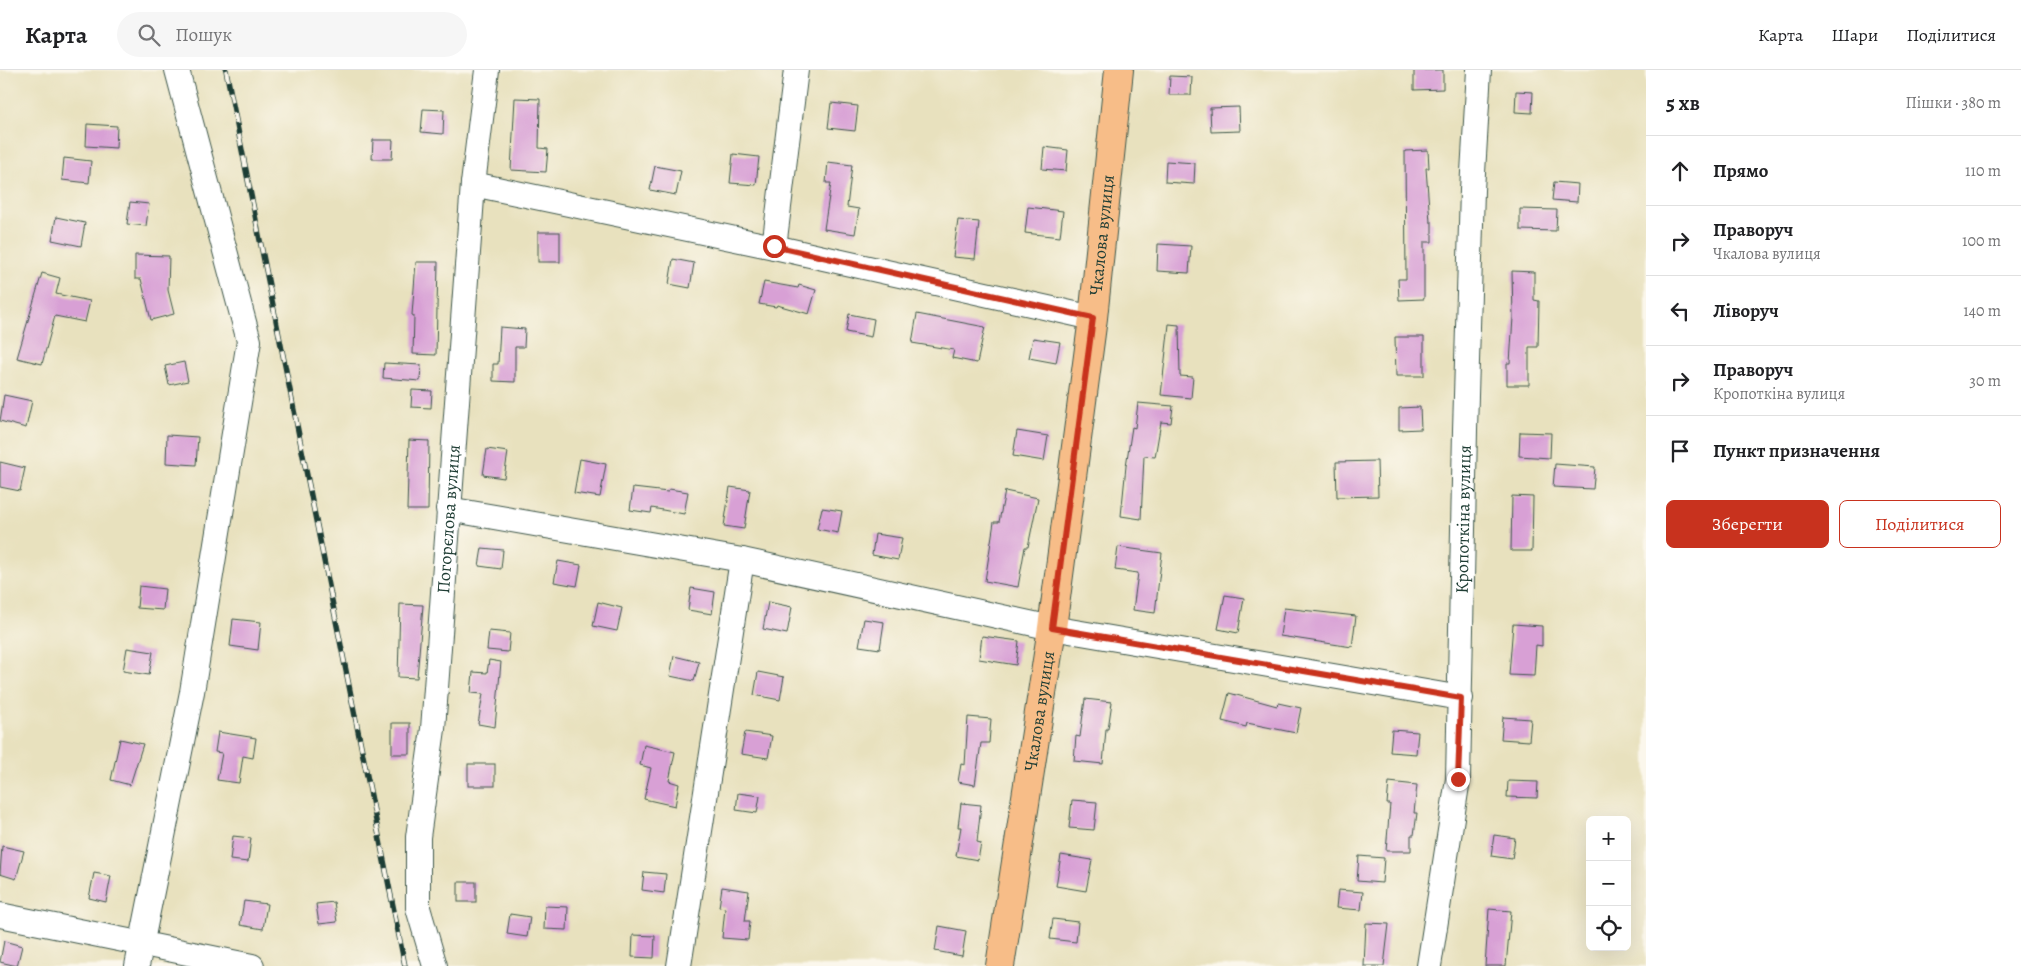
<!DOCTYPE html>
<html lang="uk">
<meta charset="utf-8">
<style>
:root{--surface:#fff;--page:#f6f6f6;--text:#202124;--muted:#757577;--line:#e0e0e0;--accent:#c8321e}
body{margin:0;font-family:Alegreya,serif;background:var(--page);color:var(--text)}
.controls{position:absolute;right:15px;bottom:15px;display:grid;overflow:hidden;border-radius:8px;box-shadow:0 5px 20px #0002}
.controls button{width:45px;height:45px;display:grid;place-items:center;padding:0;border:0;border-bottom:1px solid var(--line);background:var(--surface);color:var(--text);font:25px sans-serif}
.stop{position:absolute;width:15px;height:15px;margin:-11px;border:4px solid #c8321e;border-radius:50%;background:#fff}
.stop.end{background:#c8321e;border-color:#fff;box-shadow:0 1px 5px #0008}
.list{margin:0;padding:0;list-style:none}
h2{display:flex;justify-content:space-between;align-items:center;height:65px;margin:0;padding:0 20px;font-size:21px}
h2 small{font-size:16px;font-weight:400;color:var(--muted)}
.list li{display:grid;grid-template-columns:32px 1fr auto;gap:15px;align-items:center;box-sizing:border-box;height:70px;padding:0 20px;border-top:1px solid var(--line)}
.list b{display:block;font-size:19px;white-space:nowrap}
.list p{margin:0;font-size:16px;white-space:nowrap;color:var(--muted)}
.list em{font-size:16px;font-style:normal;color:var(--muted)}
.actions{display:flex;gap:10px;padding:15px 20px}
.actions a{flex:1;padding:11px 0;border:1px solid var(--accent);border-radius:8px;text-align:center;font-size:18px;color:var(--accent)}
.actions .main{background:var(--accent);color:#fff}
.icon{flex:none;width:28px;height:28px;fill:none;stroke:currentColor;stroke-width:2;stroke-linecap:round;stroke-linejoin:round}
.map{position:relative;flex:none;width:1646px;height:896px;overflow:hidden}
header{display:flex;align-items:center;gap:30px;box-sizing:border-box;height:70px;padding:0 25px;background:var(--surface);border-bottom:1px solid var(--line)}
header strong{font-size:24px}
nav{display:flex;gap:28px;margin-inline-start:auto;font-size:18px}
.search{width:350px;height:45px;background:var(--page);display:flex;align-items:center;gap:12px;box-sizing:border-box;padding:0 18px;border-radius:28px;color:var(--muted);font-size:19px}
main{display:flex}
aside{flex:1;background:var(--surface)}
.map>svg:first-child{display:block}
.building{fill:#d8a0d5}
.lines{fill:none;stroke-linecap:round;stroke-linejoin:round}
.minor-casing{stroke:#3d5649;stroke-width:26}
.major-casing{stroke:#3d5649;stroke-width:30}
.minor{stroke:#fff;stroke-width:24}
.major{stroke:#f7bd88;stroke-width:28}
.rail-casing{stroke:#1f3d34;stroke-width:5.5}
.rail{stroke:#fbf7ec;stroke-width:4;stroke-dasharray:11;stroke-linecap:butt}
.route{stroke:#c8321e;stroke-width:6}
.labels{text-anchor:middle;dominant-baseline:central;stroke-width:4;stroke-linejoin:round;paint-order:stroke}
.street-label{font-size:18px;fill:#1f3d34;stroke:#fbf7ec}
</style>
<header>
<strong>Карта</strong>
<div class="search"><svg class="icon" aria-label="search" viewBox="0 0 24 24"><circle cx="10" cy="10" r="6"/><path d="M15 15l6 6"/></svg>Пошук</div>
<nav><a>Карта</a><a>Шари</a><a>Поділитися</a></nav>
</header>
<main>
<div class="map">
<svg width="1646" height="896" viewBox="0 0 1646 896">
<rect width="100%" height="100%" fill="#fbf7ec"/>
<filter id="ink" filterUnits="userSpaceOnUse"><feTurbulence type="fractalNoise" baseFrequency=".02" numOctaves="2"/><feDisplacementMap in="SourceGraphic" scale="10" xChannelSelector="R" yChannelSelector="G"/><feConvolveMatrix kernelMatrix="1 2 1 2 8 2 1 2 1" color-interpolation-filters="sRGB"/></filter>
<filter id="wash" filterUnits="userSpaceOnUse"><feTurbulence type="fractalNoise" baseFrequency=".0096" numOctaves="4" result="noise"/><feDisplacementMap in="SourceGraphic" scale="20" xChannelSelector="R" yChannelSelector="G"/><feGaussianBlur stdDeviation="1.12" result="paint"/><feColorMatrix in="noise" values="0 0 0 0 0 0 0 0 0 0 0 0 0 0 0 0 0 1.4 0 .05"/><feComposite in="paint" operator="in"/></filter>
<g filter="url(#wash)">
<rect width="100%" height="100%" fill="#e8e1be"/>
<g id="blocks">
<g class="building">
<path d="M 1414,0 L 1443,0 L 1443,19 L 1414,20 Z"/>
<path d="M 1170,6 L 1192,7 L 1191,25 L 1169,25 Z"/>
<path d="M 1516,21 L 1533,22 L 1532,43 L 1515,42 Z"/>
<path d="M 515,28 L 540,29 L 539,78 L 548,79 L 546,102 L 511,100 Z"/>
<path d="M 831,33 L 858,36 L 855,61 L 828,58 Z"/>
<path d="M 1239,37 L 1240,61 L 1211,62 L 1210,38 Z"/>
<path d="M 423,39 L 444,40 L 443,64 L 421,62 Z"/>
<path d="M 87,54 L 117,56 L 116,78 L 86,76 Z"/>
<path d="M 373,70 L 393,70 L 392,89 L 372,89 Z"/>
<path d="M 1044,77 L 1068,80 L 1066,101 L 1042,99 Z"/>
<path d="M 1428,80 L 1429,98 L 1426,98 L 1430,152 L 1432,152 L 1432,172 L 1424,172 L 1424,229 L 1399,230 L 1398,209 L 1406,209 L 1405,81 Z"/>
<path d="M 733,84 L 759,87 L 756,115 L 730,113 Z"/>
<path d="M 64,88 L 91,91 L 89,113 L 62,110 Z"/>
<path d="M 1166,91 L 1195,93 L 1194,114 L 1165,112 Z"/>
<path d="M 828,92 L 852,95 L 847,137 L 859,139 L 855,164 L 824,159 L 831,113 L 826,113 Z"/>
<path d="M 655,96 L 681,101 L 676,125 L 650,120 Z"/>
<path d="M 1554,112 L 1578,114 L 1577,132 L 1552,130 Z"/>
<path d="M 130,132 L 149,134 L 146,156 L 127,154 Z"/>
<path d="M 1028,137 L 1063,141 L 1060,167 L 1025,163 Z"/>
<path d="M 1520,139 L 1557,140 L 1556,161 L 1520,160 Z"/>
<path d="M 56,147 L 85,153 L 81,176 L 52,170 Z"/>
<path d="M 958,150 L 979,152 L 975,189 L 953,187 Z"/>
<rect x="538" y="162" width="22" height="30"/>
<path d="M 1158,174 L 1191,176 L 1189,203 L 1157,201 Z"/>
<path d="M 135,185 L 169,186 L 168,220 L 174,244 L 151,250 L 141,209 L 135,209 Z"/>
<path d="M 673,189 L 694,193 L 690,218 L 669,214 Z"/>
<path d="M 416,192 L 438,192 L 436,285 L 413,284 L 414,246 L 412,245 Z"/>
<path d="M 1512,201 L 1534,202 L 1534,230 L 1539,231 L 1538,277 L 1529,277 L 1529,315 L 1507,315 L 1507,293 L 1510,293 L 1513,247 Z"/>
<path d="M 42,203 L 60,208 L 56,224 L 90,231 L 85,252 L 55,246 L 42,294 L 17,288 Z"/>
<path d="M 764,212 L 798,218 L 799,215 L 816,220 L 809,244 L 777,235 L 776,237 L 759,234 Z"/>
<path d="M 849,244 L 874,249 L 871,267 L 846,262 Z"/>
<path d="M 917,244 L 985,257 L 977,293 L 952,288 L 954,280 L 912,273 Z"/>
<path d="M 1169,254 L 1179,255 L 1180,306 L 1193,307 L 1191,328 L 1161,325 Z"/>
<path d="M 500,257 L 525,259 L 524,277 L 515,277 L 515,312 L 493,311 L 493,294 L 498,294 Z"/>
<path d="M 1395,267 L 1424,267 L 1424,306 L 1396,306 Z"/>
<path d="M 1033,268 L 1060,272 L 1056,293 L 1029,288 Z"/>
<path d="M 184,292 L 188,311 L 169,315 L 165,296 Z"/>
<path d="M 384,293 L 421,295 L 420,311 L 383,308 Z"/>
<path d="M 412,320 L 432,321 L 431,338 L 411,337 Z"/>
<path d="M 4,325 L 32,331 L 26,358 L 0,351 Z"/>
<path d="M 1138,333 L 1173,336 L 1171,353 L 1161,352 L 1155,387 L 1144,386 L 1141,449 L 1121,446 L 1126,396 L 1132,357 L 1135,358 Z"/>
<path d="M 1420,337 L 1421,359 L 1399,360 L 1399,338 Z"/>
<path d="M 1017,361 L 1048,366 L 1044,391 L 1013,386 Z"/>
<path d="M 1520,362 L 1551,363 L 1550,388 L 1519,386 Z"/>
<path d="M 167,365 L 198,367 L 196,395 L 166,393 Z"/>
<path d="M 409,370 L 429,371 L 428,440 L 407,440 Z"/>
<path d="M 487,379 L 508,382 L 504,408 L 483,405 Z"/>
<path d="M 580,389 L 606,394 L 600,427 L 574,423 Z"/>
<path d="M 1377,391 L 1378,426 L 1337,427 L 1336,392 Z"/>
<path d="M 0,392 L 25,398 L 20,421 L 0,417 Z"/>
<path d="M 1555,394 L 1595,397 L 1593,419 L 1553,417 Z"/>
<path d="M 730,417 L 750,420 L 744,459 L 724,456 Z"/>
<path d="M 633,418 L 668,422 L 669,419 L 688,422 L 684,444 L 652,438 L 651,443 L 630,440 Z"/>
<path d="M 1005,421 L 1038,428 L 1028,477 L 1025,477 L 1018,517 L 985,511 L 994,452 L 999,452 Z"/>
<path d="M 1512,426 L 1533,427 L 1532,481 L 1511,481 Z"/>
<path d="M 822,438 L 842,441 L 838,463 L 817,459 Z"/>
<path d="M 875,464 L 902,468 L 898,490 L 872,485 Z"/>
<path d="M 1118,477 L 1162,483 L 1155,543 L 1133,540 L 1138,503 L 1115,500 Z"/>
<path d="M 482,478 L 503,480 L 501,499 L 479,496 Z"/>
<path d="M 558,491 L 581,495 L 577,516 L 554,512 Z"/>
<path d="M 139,516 L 165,519 L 163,540 L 137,538 Z"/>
<path d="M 691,518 L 715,522 L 712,544 L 688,540 Z"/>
<path d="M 1225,525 L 1244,528 L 1238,563 L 1218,559 Z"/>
<path d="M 598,532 L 622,538 L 617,561 L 593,556 Z"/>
<path d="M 768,532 L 792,537 L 787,564 L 763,559 Z"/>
<path d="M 400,534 L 423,535 L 417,608 L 398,607 Z"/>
<path d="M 1284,538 L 1356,546 L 1352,577 L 1280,566 Z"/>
<path d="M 233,549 L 261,552 L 258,580 L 230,576 Z"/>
<path d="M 864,549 L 884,552 L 880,579 L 859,576 Z"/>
<path d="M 1513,554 L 1542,556 L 1542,576 L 1536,575 L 1534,606 L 1509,605 Z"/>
<path d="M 489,561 L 510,563 L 508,582 L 487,580 Z"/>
<path d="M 982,566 L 1019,571 L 1016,595 L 979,589 Z"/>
<path d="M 127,578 L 153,582 L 149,605 L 123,601 Z"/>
<path d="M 674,586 L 699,592 L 694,611 L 670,606 Z"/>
<path d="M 489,590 L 501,592 L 495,657 L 478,654 L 483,624 L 471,623 L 473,602 L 487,603 Z"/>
<path d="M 758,602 L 784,607 L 780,630 L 754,625 Z"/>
<path d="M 1229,623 L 1277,636 L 1278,633 L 1301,638 L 1296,663 L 1247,653 L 1246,657 L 1222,651 Z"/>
<path d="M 1085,629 L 1112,632 L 1108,659 L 1106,659 L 1103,694 L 1074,691 L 1076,666 L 1080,667 Z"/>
<path d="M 968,647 L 991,649 L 989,673 L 981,673 L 975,715 L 958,712 L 961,694 L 965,695 Z"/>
<path d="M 1503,647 L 1531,649 L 1529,671 L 1501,669 Z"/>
<rect x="392" y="653" width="18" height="31"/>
<path d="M 1392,660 L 1418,662 L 1416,684 L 1390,682 Z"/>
<path d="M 218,662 L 256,668 L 253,688 L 243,686 L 239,713 L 217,710 L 222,683 L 215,682 Z"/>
<path d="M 745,662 L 772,666 L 768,688 L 741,684 Z"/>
<path d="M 120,669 L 143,674 L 130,715 L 111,710 Z"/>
<path d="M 644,675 L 675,682 L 669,711 L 679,714 L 675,736 L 644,729 L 651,698 L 640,695 Z"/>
<rect x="468" y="694" width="27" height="22"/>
<path d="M 1508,711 L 1538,712 L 1537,728 L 1507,727 Z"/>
<path d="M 1389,712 L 1417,715 L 1414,743 L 1417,743 L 1414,765 L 1411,765 L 1411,781 L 1386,781 L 1390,734 L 1387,734 Z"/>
<path d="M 738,723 L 760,726 L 757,743 L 736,740 Z"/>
<path d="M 1072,730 L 1097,732 L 1094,760 L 1069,758 Z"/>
<path d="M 961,733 L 981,735 L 977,772 L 981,773 L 978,790 L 956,786 L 961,757 L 958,757 Z"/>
<path d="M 1494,765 L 1515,768 L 1512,789 L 1491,786 Z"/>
<path d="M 233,766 L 251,768 L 248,792 L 230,790 Z"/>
<path d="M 2,776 L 24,781 L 16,809 L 0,804 Z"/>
<path d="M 1061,785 L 1092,790 L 1086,821 L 1056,816 Z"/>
<path d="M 1359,786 L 1384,788 L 1382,813 L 1357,811 Z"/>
<path d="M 644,802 L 666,804 L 664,823 L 642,820 Z"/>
<path d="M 94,803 L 111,806 L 106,832 L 89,828 Z"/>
<rect x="458" y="812" width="18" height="20"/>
<path d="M 722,817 L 749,821 L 745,851 L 750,851 L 748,870 L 722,868 L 725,838 L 719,837 Z"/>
<path d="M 1338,820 L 1363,822 L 1361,840 L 1336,838 Z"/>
<path d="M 244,831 L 267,834 L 263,859 L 240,855 Z"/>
<path d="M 334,832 L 337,852 L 319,854 L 316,834 Z"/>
<path d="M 545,836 L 568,837 L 567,860 L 544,859 Z"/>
<path d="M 1489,839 L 1511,841 L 1506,896 L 1485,896 Z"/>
<path d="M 510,844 L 530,847 L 527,867 L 507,864 Z"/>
<path d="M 1053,849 L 1078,852 L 1076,872 L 1050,869 Z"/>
<path d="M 1366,853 L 1389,854 L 1384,896 L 1364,896 Z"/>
<path d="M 939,856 L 966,861 L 962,886 L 935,881 Z"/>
<path d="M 633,865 L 655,866 L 654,888 L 632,887 Z"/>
<path d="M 4,871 L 22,876 L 17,896 L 0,892 Z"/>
</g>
</g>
</g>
<g filter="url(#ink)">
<use href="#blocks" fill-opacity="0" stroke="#3d5649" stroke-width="1"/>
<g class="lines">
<g class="minor-casing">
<g id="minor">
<path d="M 473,114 L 774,177 L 1093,248"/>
<path d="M 774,177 L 796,0"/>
<path d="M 448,439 L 742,490 L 1052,558 L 1461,628"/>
<path d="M 0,845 L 252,896"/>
<path d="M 137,896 L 192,622 L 249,271 L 177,0"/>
<path id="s1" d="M 435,896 L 418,838 L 418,767 L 433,659 L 473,114 L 487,0"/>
<path d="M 679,896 L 742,490"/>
<path id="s2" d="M 1429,896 L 1458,709 L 1465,360 L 1472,120 L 1479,0"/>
</g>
</g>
<g class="major-casing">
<g id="major">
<path id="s3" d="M 1000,896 L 1052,558 L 1093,248 L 1119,0"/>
</g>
</g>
<use href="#minor" class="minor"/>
<use href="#major" class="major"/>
<g class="rail-casing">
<path id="rail" d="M 226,0 L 405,896"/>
</g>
<use href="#rail" class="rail"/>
</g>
</g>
<g class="lines" filter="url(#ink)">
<path class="route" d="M 774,176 L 1093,248 L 1052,558 L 1461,628 L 1458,709"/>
</g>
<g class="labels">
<g class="street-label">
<text stroke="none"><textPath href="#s3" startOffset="738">Чкалова вулиця</textPath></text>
<text stroke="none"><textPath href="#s1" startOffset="451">Погорєлова вулиця</textPath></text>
<text stroke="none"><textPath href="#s2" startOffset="449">Кропоткіна вулиця</textPath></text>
<text stroke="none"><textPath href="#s3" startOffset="258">Чкалова вулиця</textPath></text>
</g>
</g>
</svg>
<div class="controls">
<button>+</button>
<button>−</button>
<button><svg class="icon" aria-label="locate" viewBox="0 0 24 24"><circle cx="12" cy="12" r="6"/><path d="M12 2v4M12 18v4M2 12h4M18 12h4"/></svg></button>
</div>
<div class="stop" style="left:774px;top:176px"></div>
<div class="stop end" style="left:1458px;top:709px"></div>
</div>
<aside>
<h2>5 хв<small>Пішки · 380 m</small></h2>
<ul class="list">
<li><svg class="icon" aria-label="ahead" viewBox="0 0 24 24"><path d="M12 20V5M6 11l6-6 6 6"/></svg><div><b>Прямо</b></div><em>110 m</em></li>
<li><svg class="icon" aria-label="right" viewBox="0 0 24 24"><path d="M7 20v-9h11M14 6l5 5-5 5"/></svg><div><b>Праворуч</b><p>Чкалова вулиця</p></div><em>100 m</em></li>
<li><svg class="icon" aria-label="left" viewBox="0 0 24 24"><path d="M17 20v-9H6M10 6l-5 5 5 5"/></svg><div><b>Ліворуч</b></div><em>140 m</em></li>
<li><svg class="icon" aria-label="right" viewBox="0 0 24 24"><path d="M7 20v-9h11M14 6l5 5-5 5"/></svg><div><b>Праворуч</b><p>Кропоткіна вулиця</p></div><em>30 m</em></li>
<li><svg class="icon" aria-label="arrive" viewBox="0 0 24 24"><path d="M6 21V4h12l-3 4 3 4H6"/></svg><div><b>Пункт призначення</b></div></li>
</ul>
<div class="actions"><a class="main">Зберегти</a><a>Поділитися</a></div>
</aside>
</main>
